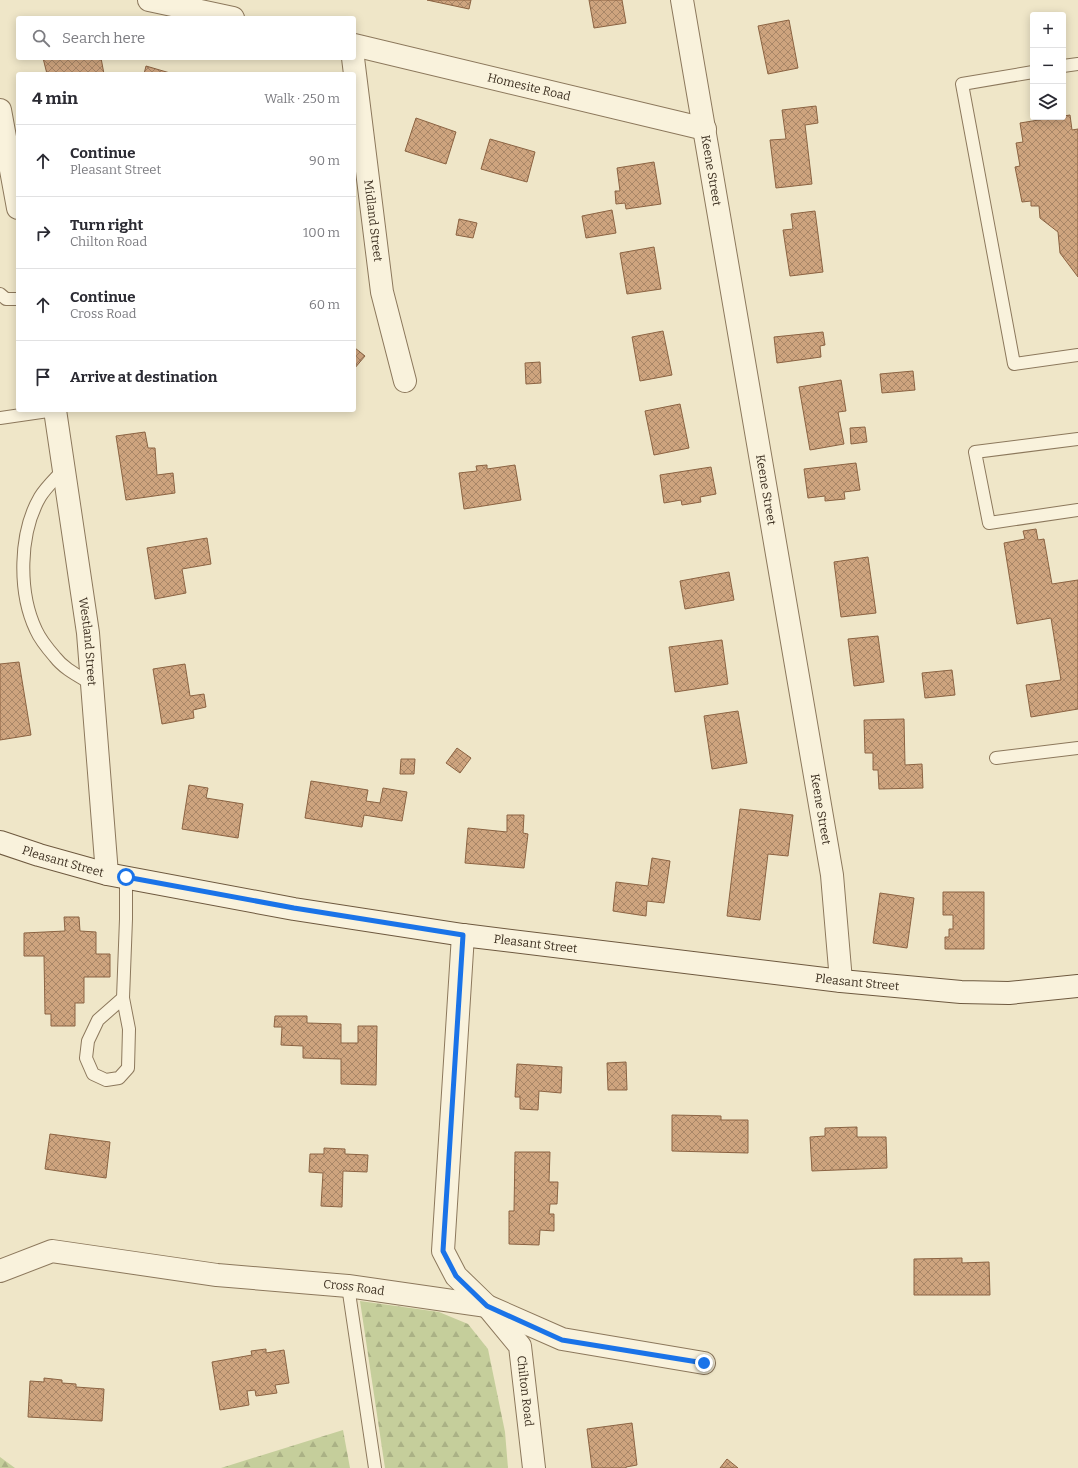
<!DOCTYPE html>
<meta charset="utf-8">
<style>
:root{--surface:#fff;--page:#f7f7f7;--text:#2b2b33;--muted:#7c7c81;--line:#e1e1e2}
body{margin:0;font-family:Bitter,serif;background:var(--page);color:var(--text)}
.controls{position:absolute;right:12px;top:12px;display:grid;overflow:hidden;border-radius:4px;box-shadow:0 2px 10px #0003}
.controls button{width:36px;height:36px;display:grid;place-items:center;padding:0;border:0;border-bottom:1px solid var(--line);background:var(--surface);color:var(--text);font:20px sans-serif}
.stop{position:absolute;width:12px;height:12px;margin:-9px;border:3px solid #1a73e8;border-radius:50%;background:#fff}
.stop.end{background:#1a73e8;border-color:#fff;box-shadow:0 1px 4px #0008}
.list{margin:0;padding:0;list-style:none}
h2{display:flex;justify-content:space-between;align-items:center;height:52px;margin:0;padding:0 16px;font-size:17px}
h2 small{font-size:13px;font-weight:400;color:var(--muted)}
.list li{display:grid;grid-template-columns:26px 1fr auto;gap:12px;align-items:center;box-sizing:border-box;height:72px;padding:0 16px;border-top:1px solid var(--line)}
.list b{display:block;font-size:15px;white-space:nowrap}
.list p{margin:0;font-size:13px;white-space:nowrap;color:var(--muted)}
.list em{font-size:13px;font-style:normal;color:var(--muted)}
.icon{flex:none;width:22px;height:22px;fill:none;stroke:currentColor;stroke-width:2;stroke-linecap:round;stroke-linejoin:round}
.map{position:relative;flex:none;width:1078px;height:1468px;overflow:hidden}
.search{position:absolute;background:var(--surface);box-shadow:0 2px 10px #0003;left:16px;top:16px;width:340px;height:44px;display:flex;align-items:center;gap:10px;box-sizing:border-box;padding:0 14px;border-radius:4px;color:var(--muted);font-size:15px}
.panel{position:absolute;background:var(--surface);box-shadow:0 2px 10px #0003;left:16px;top:72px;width:340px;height:340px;border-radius:4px}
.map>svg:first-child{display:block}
.forest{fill:url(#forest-firs)}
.building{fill:url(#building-cross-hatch);stroke:#8b6342}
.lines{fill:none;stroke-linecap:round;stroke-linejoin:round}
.lane-casing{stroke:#8c785c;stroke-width:14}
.street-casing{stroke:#8c785c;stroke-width:24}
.secondary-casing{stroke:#6e593f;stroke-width:24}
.lane{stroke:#f9f2dc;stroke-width:12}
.street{stroke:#f9f2dc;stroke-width:22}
.secondary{stroke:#f9f2dc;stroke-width:22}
.route{stroke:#1a73e8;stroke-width:5}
.labels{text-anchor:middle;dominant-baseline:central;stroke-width:3.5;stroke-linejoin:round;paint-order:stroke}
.street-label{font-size:12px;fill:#3c2f20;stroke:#f6efd8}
</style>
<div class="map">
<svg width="1078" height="1468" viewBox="0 0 1078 1468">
<defs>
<pattern id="forest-firs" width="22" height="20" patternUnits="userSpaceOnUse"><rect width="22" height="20" fill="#c5ce9b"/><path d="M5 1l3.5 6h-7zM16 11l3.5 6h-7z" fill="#aab185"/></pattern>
<pattern id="building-cross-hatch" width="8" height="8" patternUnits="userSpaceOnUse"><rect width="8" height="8" fill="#cea47e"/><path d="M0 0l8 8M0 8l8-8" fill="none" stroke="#a88667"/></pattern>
</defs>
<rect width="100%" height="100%" fill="#efe6c8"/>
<g class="forest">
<path d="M 360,1301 L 439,1312 L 468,1324 L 488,1349 L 505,1432 L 508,1468 L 385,1468 Z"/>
<path d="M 343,1430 L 350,1468 L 221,1468 Z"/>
<path d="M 0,1457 L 15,1468 L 0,1468 Z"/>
</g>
<g class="building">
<path d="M 427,0 L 471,0 L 469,9 Z"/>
<path d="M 589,0 L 622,0 L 626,23 L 594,28 Z"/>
<path d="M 789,20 L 798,68 L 768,74 L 758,26 Z"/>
<path d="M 43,58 L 101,58 L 104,74 L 47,74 Z"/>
<path d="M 146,66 L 170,73 L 170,74 L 144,74 Z"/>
<path d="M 816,106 L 818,123 L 805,125 L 812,184 L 776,188 L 770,140 L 786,139 L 782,110 Z"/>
<path d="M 1070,115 L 1072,130 L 1078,129 L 1078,277 L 1060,253 L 1058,232 L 1040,218 L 1039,206 L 1031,206 L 1031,201 L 1022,202 L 1015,167 L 1020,166 L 1016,143 L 1023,142 L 1020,123 Z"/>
<path d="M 416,118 L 456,132 L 446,164 L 405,151 Z"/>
<path d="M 490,139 L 535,152 L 527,182 L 481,169 Z"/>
<path d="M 654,162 L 661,204 L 626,209 L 625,203 L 616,204 L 615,191 L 620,191 L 617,168 Z"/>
<path d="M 612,210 L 616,233 L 586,238 L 582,216 Z"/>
<path d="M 815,211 L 823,272 L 790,276 L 783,230 L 793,229 L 791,214 Z"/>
<path d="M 459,219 L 477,223 L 473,238 L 456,235 Z"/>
<path d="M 654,247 L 661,289 L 627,294 L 620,253 Z"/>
<path d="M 663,331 L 672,375 L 640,381 L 632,337 Z"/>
<path d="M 823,332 L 825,345 L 820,346 L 821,357 L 777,363 L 774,337 Z"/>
<path d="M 355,348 L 365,356 L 354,369 L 354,350 Z"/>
<path d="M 540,362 L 541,383 L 526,384 L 525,363 Z"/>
<path d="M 913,371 L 915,390 L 882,393 L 880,374 Z"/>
<path d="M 841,380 L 846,411 L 838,412 L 844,444 L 810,450 L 799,387 Z"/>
<path d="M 680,404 L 689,448 L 654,455 L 645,411 Z"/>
<path d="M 865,427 L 867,442 L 851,444 L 850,428 Z"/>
<path d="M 145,432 L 148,448 L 155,448 L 157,475 L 173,473 L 175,493 L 126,500 L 116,436 Z"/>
<path d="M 856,463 L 860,490 L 844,492 L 845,499 L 825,501 L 825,496 L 808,498 L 804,469 Z"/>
<path d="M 487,465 L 487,469 L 515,465 L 521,500 L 464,509 L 459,473 L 477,471 L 476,466 Z"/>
<path d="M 711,467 L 716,494 L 700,497 L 701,502 L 682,505 L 681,500 L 664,503 L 660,475 Z"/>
<path d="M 1036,529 L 1038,540 L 1044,539 L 1052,584 L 1078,580 L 1078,709 L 1031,717 L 1026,685 L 1061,680 L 1051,618 L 1017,624 L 1004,543 L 1025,539 L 1023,531 Z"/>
<path d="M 207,538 L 211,564 L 182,569 L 186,593 L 155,599 L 147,548 Z"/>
<path d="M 868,557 L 876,613 L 841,617 L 834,562 Z"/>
<path d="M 729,572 L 734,600 L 685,609 L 680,581 Z"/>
<path d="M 878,636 L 884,682 L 854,686 L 848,639 Z"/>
<path d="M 722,640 L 728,684 L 675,692 L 669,647 Z"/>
<path d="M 19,662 L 31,735 L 0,740 L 0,664 Z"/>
<path d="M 185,664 L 190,696 L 204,694 L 206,707 L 193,710 L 194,718 L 162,724 L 153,669 Z"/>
<path d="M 952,670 L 955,695 L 925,698 L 922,673 Z"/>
<path d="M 738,711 L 747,763 L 712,769 L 704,716 Z"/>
<path d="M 904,719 L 905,765 L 922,764 L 923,788 L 879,789 L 878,770 L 873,770 L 873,753 L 865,753 L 864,720 Z"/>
<path d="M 457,748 L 471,758 L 460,773 L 446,763 Z"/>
<path d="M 401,759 L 415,759 L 414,774 L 400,774 Z"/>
<path d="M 311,781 L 368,790 L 366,801 L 380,803 L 383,788 L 407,792 L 402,821 L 364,815 L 362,827 L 305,818 Z"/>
<path d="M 189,785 L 208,788 L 206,798 L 243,804 L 238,838 L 182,829 Z"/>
<path d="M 740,809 L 793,815 L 788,856 L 768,854 L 760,920 L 727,916 Z"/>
<path d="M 507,815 L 524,815 L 523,833 L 528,834 L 524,868 L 465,863 L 468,828 L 507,832 Z"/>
<path d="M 652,858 L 670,861 L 664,903 L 647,901 L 646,916 L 613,911 L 616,882 L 648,886 Z"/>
<path d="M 943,892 L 984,892 L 984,949 L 945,949 L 945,937 L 949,937 L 949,929 L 953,929 L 953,915 L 943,915 Z"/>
<path d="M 880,893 L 914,898 L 907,948 L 873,943 Z"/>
<path d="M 64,917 L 79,917 L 80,931 L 96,932 L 96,954 L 110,954 L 110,977 L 84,977 L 84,1003 L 75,1003 L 75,1026 L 51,1026 L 51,1014 L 45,1014 L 44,956 L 24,956 L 24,933 L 65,931 Z"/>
<path d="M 275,1016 L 307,1016 L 307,1023 L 341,1024 L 341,1043 L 358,1043 L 358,1026 L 377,1026 L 376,1085 L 341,1084 L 341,1059 L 303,1058 L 303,1046 L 281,1045 L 282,1027 L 274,1027 Z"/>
<path d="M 626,1062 L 627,1090 L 608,1090 L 607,1063 Z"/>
<path d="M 517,1064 L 562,1067 L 561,1093 L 539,1091 L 538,1110 L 520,1109 L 520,1097 L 515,1097 Z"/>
<path d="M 672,1115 L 721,1116 L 721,1120 L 748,1120 L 748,1153 L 672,1151 Z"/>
<path d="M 857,1127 L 857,1137 L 886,1137 L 887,1168 L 812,1171 L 810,1137 L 825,1136 L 825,1128 Z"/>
<path d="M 50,1134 L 110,1142 L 106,1178 L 45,1169 Z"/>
<path d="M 324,1148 L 345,1149 L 345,1154 L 368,1155 L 367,1172 L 343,1171 L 342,1207 L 321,1206 L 323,1173 L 309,1172 L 310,1154 L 324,1154 Z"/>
<path d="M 515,1152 L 550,1152 L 549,1182 L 558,1182 L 557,1204 L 550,1204 L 549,1214 L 554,1214 L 554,1231 L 540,1230 L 539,1245 L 509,1244 L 509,1211 L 514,1211 Z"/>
<path d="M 962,1258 L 962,1263 L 989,1262 L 990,1295 L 914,1295 L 914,1259 Z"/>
<path d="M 266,1349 L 266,1353 L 284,1350 L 289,1383 L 275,1385 L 277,1393 L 256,1396 L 255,1390 L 247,1391 L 249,1405 L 220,1410 L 212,1362 L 252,1355 L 251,1351 Z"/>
<path d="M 44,1378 L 62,1380 L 62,1383 L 76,1384 L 76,1387 L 104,1389 L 102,1421 L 28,1417 L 30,1381 L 44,1382 Z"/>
<path d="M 632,1423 L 637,1465 L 626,1467 L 626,1468 L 592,1468 L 587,1429 Z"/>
<path d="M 727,1459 L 738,1468 L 720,1468 Z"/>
</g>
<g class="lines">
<g class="lane-casing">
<g id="lane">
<path d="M 1063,66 L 1078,64"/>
<path d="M 1033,72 L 962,84 L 1014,364 L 1078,355"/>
<path d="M 0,294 L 6,299 L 18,299"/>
<path d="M 0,418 L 55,410"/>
<path d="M 1078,439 L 975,452 L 989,523 L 1078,510"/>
<path d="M 64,469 C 56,478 46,487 40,497 C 19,533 18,592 36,630 C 40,639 48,649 55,657 C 64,669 79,676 92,684"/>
<path d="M 996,758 L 1078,748"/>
<path d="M 123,998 L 98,1020 L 88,1041 L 86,1058 L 93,1074 L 106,1080 L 119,1078 L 128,1068 L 129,1029 L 123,998 L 126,919 L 126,877"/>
<path d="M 348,1286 L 375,1468"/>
</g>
</g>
<g class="street-casing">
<g id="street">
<path d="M 149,0 L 233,18"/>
<path id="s1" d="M 682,0 L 832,875 L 841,981"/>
<path id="s2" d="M 354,45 L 705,129"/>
<path id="s3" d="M 353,58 L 382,292 L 405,381"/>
<path d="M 0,110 L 18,208"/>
<path id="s4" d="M 55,410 L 88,633 L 107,874"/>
<path id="s5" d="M 463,935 L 443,1251 L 456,1276 L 487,1306 L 520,1346 L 534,1468"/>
<path id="s6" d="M 0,1271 L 52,1251 L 217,1275 L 348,1286 L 487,1306 L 562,1339 L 704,1363"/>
</g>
</g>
<g class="secondary-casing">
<g id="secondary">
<path id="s7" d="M 0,842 L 39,855 L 107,874 L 294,909 L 463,935 L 841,981 L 961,992 L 1009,993 L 1078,986"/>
</g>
</g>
<use href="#lane" class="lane"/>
<use href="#street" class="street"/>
<use href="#secondary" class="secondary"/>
</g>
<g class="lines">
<path class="route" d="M 126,877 L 294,908 L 463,935 L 443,1251 L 456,1276 L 487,1306 L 562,1340 L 704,1363"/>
</g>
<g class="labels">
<g class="street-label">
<text stroke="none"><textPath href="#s2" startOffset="180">Homesite Road</textPath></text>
<text stroke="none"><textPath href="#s1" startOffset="173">Keene Street</textPath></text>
<text stroke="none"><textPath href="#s3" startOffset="164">Midland Street</textPath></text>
<text stroke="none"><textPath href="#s1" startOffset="497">Keene Street</textPath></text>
<text stroke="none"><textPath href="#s4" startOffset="234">Westland Street</textPath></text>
<text stroke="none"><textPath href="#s1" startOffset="821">Keene Street</textPath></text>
<text stroke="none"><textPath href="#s7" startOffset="66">Pleasant Street</textPath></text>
<text stroke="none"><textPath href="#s7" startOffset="546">Pleasant Street</textPath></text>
<text stroke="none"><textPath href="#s7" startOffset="870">Pleasant Street</textPath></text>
<text stroke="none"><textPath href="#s6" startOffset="360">Cross Road</textPath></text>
<text stroke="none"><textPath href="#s5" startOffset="485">Chilton Road</textPath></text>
</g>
</g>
</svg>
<div class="controls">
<button>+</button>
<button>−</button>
<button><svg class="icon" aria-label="layers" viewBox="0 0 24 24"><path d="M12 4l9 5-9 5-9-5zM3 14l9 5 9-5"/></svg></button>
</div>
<div class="stop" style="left:126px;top:877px"></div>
<div class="stop end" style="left:704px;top:1363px"></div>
<div class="search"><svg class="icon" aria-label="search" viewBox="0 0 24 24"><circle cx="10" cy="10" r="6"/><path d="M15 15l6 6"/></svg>Search here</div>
<section class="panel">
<h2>4 min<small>Walk · 250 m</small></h2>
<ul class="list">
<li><svg class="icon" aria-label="ahead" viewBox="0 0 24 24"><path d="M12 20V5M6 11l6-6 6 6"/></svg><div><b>Continue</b><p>Pleasant Street</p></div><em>90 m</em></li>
<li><svg class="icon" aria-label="right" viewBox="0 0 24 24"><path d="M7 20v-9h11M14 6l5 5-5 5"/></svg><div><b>Turn right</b><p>Chilton Road</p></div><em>100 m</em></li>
<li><svg class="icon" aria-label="ahead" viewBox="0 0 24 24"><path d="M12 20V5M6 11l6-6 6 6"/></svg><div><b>Continue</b><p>Cross Road</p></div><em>60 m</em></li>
<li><svg class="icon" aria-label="arrive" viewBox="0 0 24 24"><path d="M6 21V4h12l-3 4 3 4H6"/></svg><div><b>Arrive at destination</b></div></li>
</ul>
</section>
</div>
